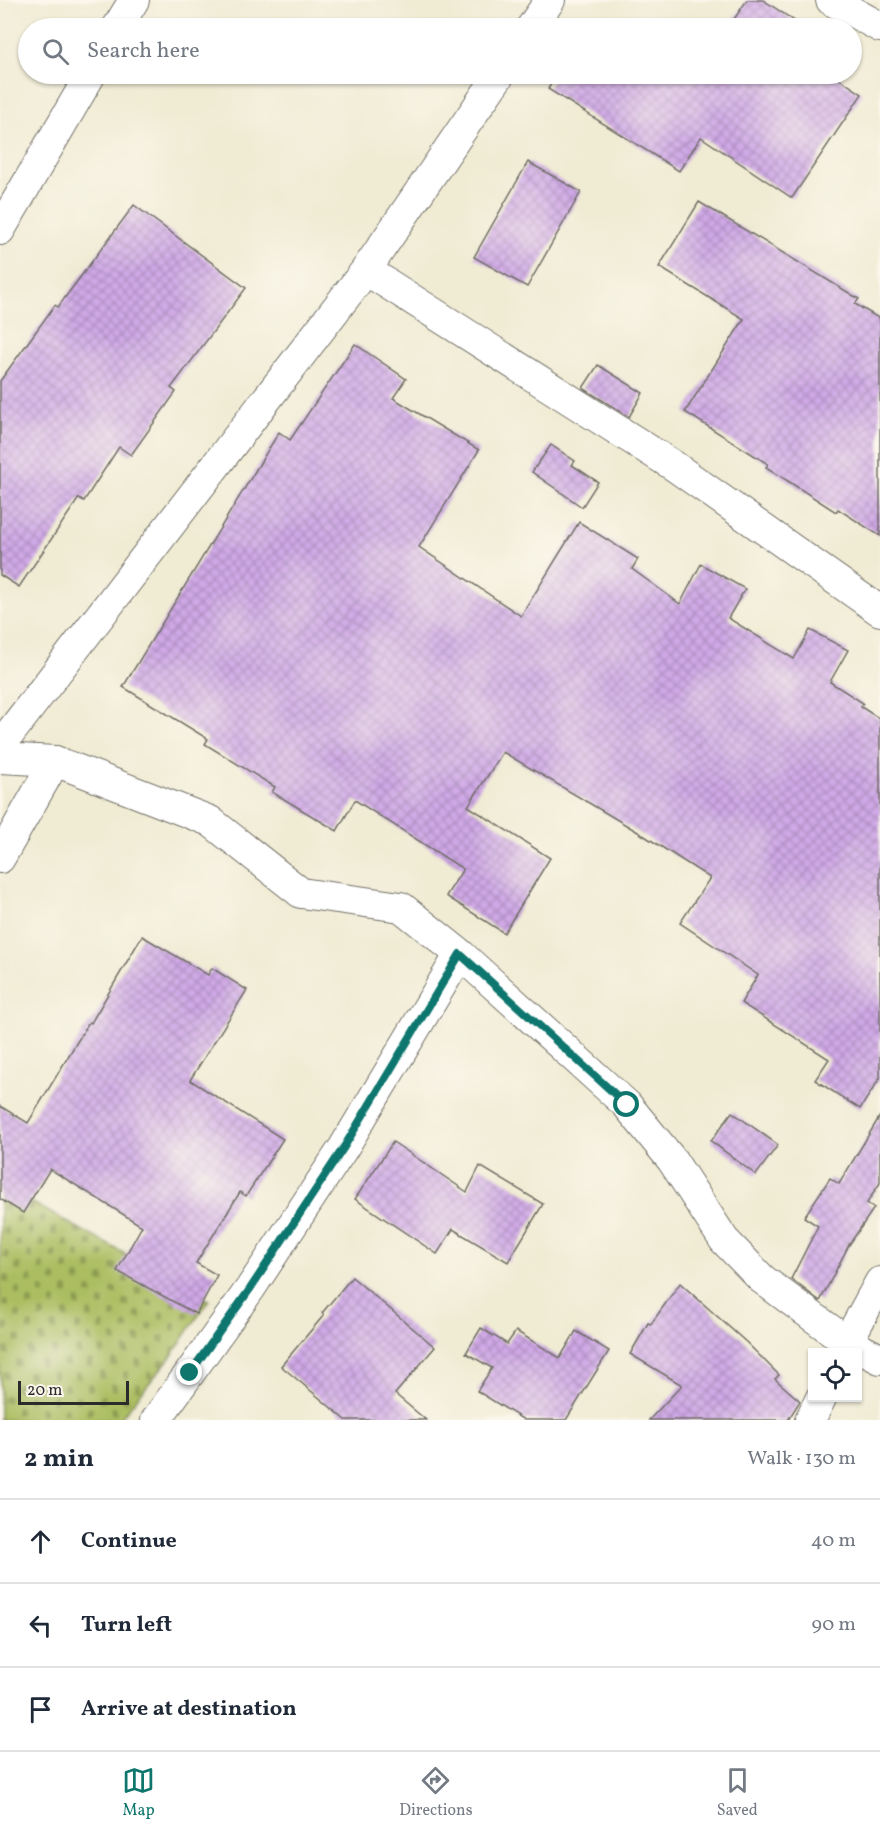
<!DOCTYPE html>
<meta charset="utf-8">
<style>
:root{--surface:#fff;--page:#f6f6f7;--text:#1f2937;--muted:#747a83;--line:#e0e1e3;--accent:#0f766e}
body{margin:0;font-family:Vollkorn,serif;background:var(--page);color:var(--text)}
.controls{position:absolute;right:18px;bottom:18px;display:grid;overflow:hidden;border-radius:0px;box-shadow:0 2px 4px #0004}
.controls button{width:54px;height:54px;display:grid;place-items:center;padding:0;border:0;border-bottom:2px solid var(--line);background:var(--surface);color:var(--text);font:30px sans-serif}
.scale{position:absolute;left:18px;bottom:15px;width:111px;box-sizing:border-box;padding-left:6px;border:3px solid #2b2b2b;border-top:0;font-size:16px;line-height:21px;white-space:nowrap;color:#2b2b2b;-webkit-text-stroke:4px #fbf7ec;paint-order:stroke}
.stop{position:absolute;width:18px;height:18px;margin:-14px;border:4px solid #0f766e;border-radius:50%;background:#fff}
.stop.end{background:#0f766e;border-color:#fff;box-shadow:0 2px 6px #0008}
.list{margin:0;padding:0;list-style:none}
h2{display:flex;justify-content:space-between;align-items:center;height:78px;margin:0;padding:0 24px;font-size:26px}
h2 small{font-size:20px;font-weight:400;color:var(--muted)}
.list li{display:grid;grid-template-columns:39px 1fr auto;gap:18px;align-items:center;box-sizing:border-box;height:84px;padding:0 24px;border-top:2px solid var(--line)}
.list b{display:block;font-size:22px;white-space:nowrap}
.list em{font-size:20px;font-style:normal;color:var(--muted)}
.icon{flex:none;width:33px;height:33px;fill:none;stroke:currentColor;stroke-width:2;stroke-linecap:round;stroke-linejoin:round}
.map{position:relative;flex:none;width:880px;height:1420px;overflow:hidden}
.search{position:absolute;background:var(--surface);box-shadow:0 2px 4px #0004;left:18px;right:18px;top:18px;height:66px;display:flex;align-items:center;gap:15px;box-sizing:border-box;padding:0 21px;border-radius:33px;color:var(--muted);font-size:22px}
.sheet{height:330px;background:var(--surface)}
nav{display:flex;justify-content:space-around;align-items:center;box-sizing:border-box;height:84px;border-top:2px solid var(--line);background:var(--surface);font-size:16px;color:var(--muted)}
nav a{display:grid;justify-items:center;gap:3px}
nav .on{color:var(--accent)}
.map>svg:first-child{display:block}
.cemetery{fill:url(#cemetery-stones);stroke:#6b7446;stroke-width:1.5}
.building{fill:url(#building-cross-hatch)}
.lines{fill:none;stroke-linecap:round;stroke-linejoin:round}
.street-casing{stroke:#706e66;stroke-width:32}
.street{stroke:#fff;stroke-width:30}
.route{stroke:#0f766e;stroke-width:8}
</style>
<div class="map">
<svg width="880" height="1420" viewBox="0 0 880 1420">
<defs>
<pattern id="cemetery-stones" width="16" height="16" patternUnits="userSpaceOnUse" patternTransform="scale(1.5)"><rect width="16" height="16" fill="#abbd60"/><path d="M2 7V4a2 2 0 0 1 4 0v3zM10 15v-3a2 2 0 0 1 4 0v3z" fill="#8b9a4f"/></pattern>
<pattern id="building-cross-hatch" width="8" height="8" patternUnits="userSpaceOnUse" patternTransform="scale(1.5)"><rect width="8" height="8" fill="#d0a9e7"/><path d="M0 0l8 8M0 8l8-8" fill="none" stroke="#a98abb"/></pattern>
</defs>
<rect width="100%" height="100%" fill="#fbf7ec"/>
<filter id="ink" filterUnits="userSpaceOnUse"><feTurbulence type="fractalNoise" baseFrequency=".0167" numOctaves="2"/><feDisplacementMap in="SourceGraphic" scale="12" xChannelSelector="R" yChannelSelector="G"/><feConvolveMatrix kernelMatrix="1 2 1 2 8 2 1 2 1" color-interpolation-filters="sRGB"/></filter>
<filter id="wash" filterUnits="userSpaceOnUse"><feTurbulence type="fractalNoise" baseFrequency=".008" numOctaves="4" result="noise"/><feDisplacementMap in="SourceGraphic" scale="24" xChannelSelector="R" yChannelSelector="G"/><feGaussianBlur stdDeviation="1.35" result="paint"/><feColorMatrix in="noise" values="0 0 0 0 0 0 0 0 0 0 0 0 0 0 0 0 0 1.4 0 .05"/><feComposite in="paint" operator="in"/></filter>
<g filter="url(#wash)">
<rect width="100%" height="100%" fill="#f0ebd3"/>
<path class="cemetery" d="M 0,1185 L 209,1300 L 173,1354 L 119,1420 L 0,1420 Z"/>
<g id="blocks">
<g class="building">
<path d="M 747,0 L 763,0 L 796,22 L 792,28 L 728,28 Z"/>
<path d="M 557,74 L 832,74 L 862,94 L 792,198 L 701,137 L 679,171 L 548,89 Z"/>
<path d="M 528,162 L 581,192 L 527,287 L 474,257 Z"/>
<path d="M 699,202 L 859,299 L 855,304 L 880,319 L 880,536 L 838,509 L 836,512 L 766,467 L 768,464 L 685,412 L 744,319 L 659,267 Z"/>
<path d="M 134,205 L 246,288 L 171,388 L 176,392 L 131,455 L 119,447 L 84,501 L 79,498 L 19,587 L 0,575 L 0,381 L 55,305 L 58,307 Z"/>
<path d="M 355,344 L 406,379 L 393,398 L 479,450 L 419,547 L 521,616 L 579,522 L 638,559 L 632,569 L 680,604 L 701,564 L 745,589 L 728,618 L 794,659 L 810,630 L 848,650 L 830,682 L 863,703 L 861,707 L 880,719 L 880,1078 L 860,1109 L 815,1080 L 829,1059 L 741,1003 L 758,975 L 680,923 L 710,878 L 643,835 L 503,752 L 468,806 L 550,858 L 504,933 L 446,896 L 463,869 L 355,800 L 337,831 L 272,792 L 275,787 L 205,744 L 208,739 L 123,687 L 279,432 L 290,440 Z"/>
<path d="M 598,365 L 643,393 L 629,417 L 583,388 Z"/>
<path d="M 551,445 L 575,461 L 572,465 L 598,482 L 582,507 L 532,472 Z"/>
<path d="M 142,936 L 208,975 L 212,968 L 247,990 L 190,1080 L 283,1139 L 246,1196 L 240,1192 L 196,1263 L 217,1275 L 196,1314 L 117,1271 L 142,1226 L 50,1169 L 23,1213 L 0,1199 L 0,1106 L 28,1123 L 89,1022 L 91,1023 Z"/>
<path d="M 732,1112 L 778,1145 L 756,1175 L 711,1141 Z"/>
<path d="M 880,1116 L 880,1183 L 867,1203 L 874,1208 L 849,1245 L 820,1301 L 791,1279 L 818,1226 L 804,1217 L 830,1178 L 839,1184 Z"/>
<path d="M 393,1142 L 467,1192 L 480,1166 L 543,1204 L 508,1262 L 453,1229 L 437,1254 L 355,1199 Z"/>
<path d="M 352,1277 L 435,1347 L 395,1394 L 426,1420 L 346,1420 L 281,1366 L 324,1315 L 322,1313 Z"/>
<path d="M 680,1283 L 747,1343 L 779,1375 L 775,1379 L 800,1401 L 788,1420 L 649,1420 L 682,1385 L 630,1354 L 648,1323 L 651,1324 Z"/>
<path d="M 481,1328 L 507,1344 L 516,1331 L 560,1358 L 576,1331 L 609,1351 L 566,1420 L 524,1420 L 477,1391 L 492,1368 L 466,1353 Z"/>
</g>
</g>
</g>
<g filter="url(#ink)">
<use href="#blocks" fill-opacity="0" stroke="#706e66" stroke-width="1.5"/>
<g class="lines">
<g class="street-casing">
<g id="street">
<path d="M 831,0 L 880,27"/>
<path d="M 117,28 L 134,0"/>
<path d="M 531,28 L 550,0"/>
<path d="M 0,230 L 91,74"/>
<path d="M 366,270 L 674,466 L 880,611"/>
<path d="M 0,746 L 366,270 L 500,74"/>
<path d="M 0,758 L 55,761 L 210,821 L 301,893 L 401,907 L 460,954 L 627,1105 L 672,1160 L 724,1240 L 762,1279 L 847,1342 L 880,1359"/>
<path d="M 0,858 L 55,761"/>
<path d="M 842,1352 L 880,1282"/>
<path d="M 156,1420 L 250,1289 L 344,1147 L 460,954"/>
<path d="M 810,1420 L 821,1398"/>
</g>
</g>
<use href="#street" class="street"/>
</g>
</g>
<g class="lines" filter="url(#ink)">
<path class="route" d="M 190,1373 L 250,1289 L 344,1147 L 460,954 L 627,1105"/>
</g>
</svg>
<div class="controls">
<button><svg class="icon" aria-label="locate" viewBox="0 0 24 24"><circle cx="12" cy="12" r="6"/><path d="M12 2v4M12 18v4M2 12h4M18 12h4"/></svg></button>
</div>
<div class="scale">20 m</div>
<div class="stop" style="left:627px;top:1105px"></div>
<div class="stop end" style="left:190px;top:1373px"></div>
<div class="search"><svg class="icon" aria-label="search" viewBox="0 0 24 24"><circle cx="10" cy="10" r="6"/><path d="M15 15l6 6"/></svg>Search here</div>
</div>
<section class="sheet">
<h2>2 min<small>Walk · 130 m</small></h2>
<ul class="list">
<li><svg class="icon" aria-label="ahead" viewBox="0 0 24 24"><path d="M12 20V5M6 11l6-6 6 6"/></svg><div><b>Continue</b></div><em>40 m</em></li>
<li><svg class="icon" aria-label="left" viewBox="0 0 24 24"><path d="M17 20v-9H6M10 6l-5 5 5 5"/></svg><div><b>Turn left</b></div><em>90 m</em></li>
<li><svg class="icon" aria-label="arrive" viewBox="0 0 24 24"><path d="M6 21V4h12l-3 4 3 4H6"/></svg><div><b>Arrive at destination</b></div></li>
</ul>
</section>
<nav>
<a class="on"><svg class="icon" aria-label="map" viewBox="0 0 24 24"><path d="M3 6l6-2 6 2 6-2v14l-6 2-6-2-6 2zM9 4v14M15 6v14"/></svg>Map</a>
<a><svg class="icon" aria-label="directions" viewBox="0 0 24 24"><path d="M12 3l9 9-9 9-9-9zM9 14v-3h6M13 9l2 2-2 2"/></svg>Directions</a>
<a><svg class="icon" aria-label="saved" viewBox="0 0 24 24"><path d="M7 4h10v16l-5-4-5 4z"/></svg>Saved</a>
</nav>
